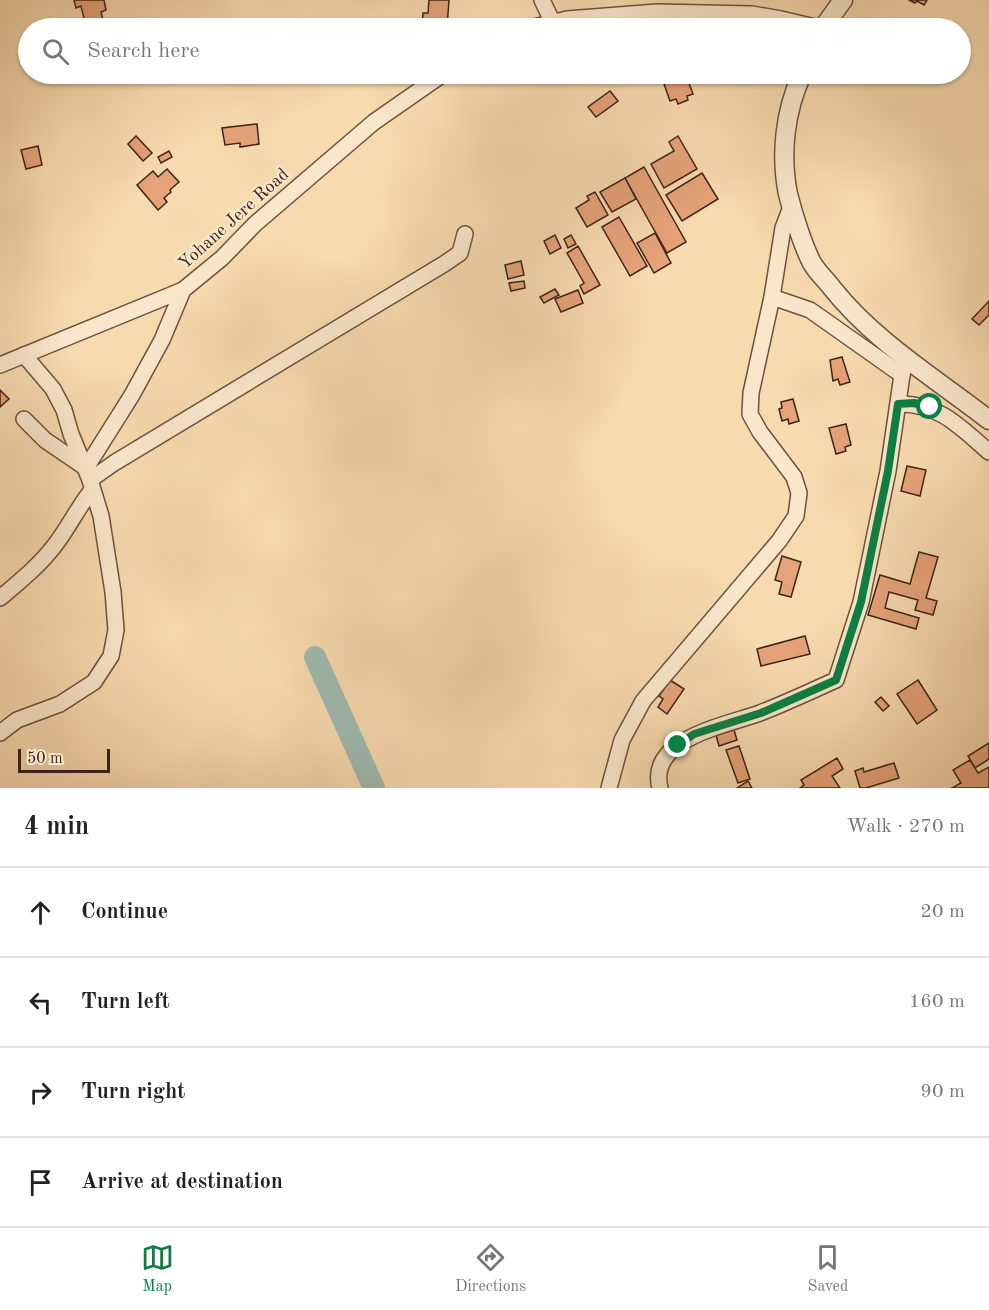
<!DOCTYPE html>
<meta charset="utf-8">
<style>
:root{--surface:#fff;--page:#f2f2f2;--text:#222;--muted:#767676;--line:#e0e0e0;--accent:#0b8043}
body{margin:0;font-family:"Old Standard TT",serif;background:var(--page);color:var(--text)}
.scale{position:absolute;left:18px;bottom:15px;width:92px;box-sizing:border-box;padding-left:6px;border:3px solid #3d2419;border-top:0;font-size:16px;line-height:21px;white-space:nowrap;color:#3d2419;-webkit-text-stroke:4px #fae7cb;paint-order:stroke}
.stop{position:absolute;width:18px;height:18px;margin:-14px;border:4px solid #0b8043;border-radius:50%;background:#fff}
.stop.end{background:#0b8043;border-color:#fff;box-shadow:0 2px 6px #0008}
.list{margin:0;padding:0;list-style:none}
h2{display:flex;justify-content:space-between;align-items:center;height:78px;margin:0;padding:0 24px;font-size:26px}
h2 small{font-size:20px;font-weight:400;color:var(--muted)}
.list li{display:grid;grid-template-columns:39px 1fr auto;gap:18px;align-items:center;box-sizing:border-box;height:90px;padding:0 24px;border-top:2px solid var(--line)}
.list b{display:block;font-size:22px;white-space:nowrap}
.list em{font-size:20px;font-style:normal;color:var(--muted)}
.icon{flex:none;width:33px;height:33px;fill:none;stroke:currentColor;stroke-width:2;stroke-linecap:round;stroke-linejoin:round}
.map{position:relative;flex:none;width:989px;height:788px;overflow:hidden}
.search{position:absolute;background:var(--surface);box-shadow:0 2px 4px #0004;left:18px;right:18px;top:18px;height:66px;display:flex;align-items:center;gap:15px;box-sizing:border-box;padding:0 21px;border-radius:33px;color:var(--muted);font-size:22px}
.sheet{height:438px;background:var(--surface)}
nav{display:flex;justify-content:space-around;align-items:center;box-sizing:border-box;height:84px;border-top:2px solid var(--line);background:var(--surface);font-size:16px;color:var(--muted)}
nav a{display:grid;justify-items:center;gap:3px}
nav .on{color:var(--accent)}
.map>svg:first-child{display:block}
.lines{fill:none;stroke-linecap:round;stroke-linejoin:round}
.river{stroke:#9ebab0;stroke-width:22}
.building{fill:#e6a279;stroke:#3d2419;stroke-width:1.5}
.minor-casing{stroke:#6c523e;stroke-width:18}
.tertiary-casing{stroke:#6c523e;stroke-width:21}
.minor{stroke:#fae7cb;stroke-width:15}
.tertiary{stroke:#fae7cb;stroke-width:18}
.route{stroke:#0b8043;stroke-width:8}
.labels{text-anchor:middle;dominant-baseline:central;stroke-width:4.5;stroke-linejoin:round;paint-order:stroke}
.street-label{font-size:18px;fill:#3d2419;stroke:#fae7cb}
</style>
<div class="map">
<svg width="989" height="788" viewBox="0 0 989 788">
<rect width="100%" height="100%" fill="#f8daaf"/>
<filter id="stains"><feTurbulence type="fractalNoise" baseFrequency=".00333" numOctaves="4"/><feColorMatrix values="0 0 0 0 .2 0 0 0 0 .09 0 0 0 0 .02 0 0 0 .5 -.17"/></filter>
<radialGradient id="worn" r=".72"><stop offset=".6" stop-color="#630" stop-opacity="0"/><stop offset="1" stop-color="#630" stop-opacity=".3"/></radialGradient>
<g class="lines">
<path class="river" d="M 315,657 L 374,788"/>
</g>
<g class="building">
<path d="M 74,0 L 104,0 L 106,10 L 101,12 L 105,28 L 84,28 L 84,27 L 86,26 L 81,6 L 76,8 Z"/>
<path d="M 429,0 L 449,0 L 447,28 L 426,28 L 426,25 L 422,25 L 423,13 L 428,13 Z"/>
<path d="M 909,0 L 927,0 L 924,5 L 917,1 L 915,3 Z"/>
<path d="M 686,75 L 693,94 L 687,96 L 688,100 L 678,104 L 676,99 L 670,101 L 664,84 Z"/>
<path d="M 610,91 L 618,101 L 596,117 L 588,107 Z"/>
<path d="M 257,124 L 259,144 L 240,147 L 240,143 L 225,145 L 222,128 Z"/>
<path d="M 136,136 L 152,153 L 143,161 L 128,144 Z"/>
<path d="M 678,136 L 697,169 L 664,188 L 651,164 L 674,151 L 669,142 Z"/>
<path d="M 38,146 L 42,165 L 26,169 L 21,150 Z"/>
<path d="M 169,151 L 172,157 L 161,163 L 158,157 Z"/>
<path d="M 644,167 L 686,242 L 667,253 L 625,178 Z"/>
<path d="M 167,169 L 179,182 L 170,190 L 171,192 L 164,198 L 167,202 L 158,210 L 137,185 L 153,171 L 158,177 Z"/>
<path d="M 702,173 L 718,199 L 682,221 L 666,195 Z"/>
<path d="M 625,178 L 636,199 L 612,212 L 600,192 Z"/>
<path d="M 595,192 L 608,215 L 587,227 L 576,208 L 589,200 L 587,196 Z"/>
<path d="M 619,217 L 647,266 L 630,276 L 602,227 Z"/>
<path d="M 655,233 L 671,263 L 654,273 L 637,243 Z"/>
<path d="M 555,235 L 561,248 L 550,254 L 544,241 Z"/>
<path d="M 571,235 L 576,244 L 568,248 L 564,239 Z"/>
<path d="M 578,246 L 600,285 L 584,294 L 580,286 L 584,283 L 567,253 Z"/>
<path d="M 521,261 L 524,275 L 508,279 L 505,265 Z"/>
<path d="M 524,281 L 525,288 L 511,291 L 509,283 Z"/>
<path d="M 555,289 L 559,295 L 544,303 L 540,297 Z"/>
<path d="M 578,290 L 583,303 L 561,312 L 555,299 Z"/>
<path d="M 989,301 L 989,315 L 979,325 L 972,319 Z"/>
<path d="M 842,357 L 850,382 L 840,385 L 838,379 L 833,381 L 830,360 Z"/>
<path d="M 0,390 L 9,399 L 0,407 Z"/>
<path d="M 793,399 L 799,421 L 789,424 L 788,419 L 782,421 L 779,409 L 782,408 L 781,402 Z"/>
<path d="M 846,424 L 851,445 L 845,447 L 846,451 L 836,454 L 829,428 Z"/>
<path d="M 907,466 L 926,470 L 920,496 L 901,491 Z"/>
<path d="M 919,552 L 938,557 L 926,598 L 937,601 L 933,615 L 915,610 L 918,600 L 889,592 L 885,608 L 919,618 L 916,629 L 868,615 L 880,575 L 910,584 Z"/>
<path d="M 782,556 L 801,562 L 791,597 L 779,594 L 782,582 L 775,580 Z"/>
<path d="M 805,636 L 810,654 L 761,666 L 757,649 Z"/>
<path d="M 670,680 L 684,689 L 667,714 L 658,707 L 663,699 L 659,696 Z"/>
<path d="M 918,680 L 937,710 L 917,724 L 897,694 Z"/>
<path d="M 881,697 L 889,706 L 883,711 L 875,702 Z"/>
<path d="M 734,730 L 737,740 L 719,746 L 716,735 Z"/>
<path d="M 989,743 L 989,759 L 975,768 L 968,756 Z"/>
<path d="M 739,746 L 750,779 L 738,783 L 726,750 Z"/>
<path d="M 837,758 L 843,769 L 832,776 L 840,788 L 800,788 L 804,785 L 801,780 Z"/>
<path d="M 970,760 L 978,773 L 989,767 L 989,788 L 952,788 L 961,783 L 953,770 Z"/>
<path d="M 894,763 L 899,778 L 866,788 L 860,788 L 855,771 L 863,768 L 864,772 Z"/>
<path d="M 748,781 L 752,788 L 737,788 Z"/>
</g>
<g class="lines">
<g class="minor-casing">
<g id="minor">
<path d="M 542,0 L 552,21"/>
<path d="M 530,28 L 567,19 L 657,12 L 752,14 L 781,19 L 819,28"/>
<path d="M 772,297 L 810,310 L 902,375"/>
<path d="M 0,365 L 183,290"/>
<path d="M 898,404 C 939,403 960,427 989,452"/>
<path d="M 24,419 L 45,440 L 86,468 L 132,395 L 162,340 L 183,290 L 222,258 L 255,224 L 374,122 L 443,74"/>
<path d="M 90,480 L 114,463 L 444,264 L 460,253 L 465,234"/>
<path d="M 0,598 C 19,582 40,565 55,545 C 69,527 78,507 92,490"/>
<path d="M 0,733 L 17,720 L 60,704 L 94,682 L 111,656 L 116,630 L 113,592 L 101,516 L 90,480 L 71,434 L 64,410 L 53,389 L 24,355"/>
<path d="M 609,788 L 622,740 L 643,701 L 779,541 L 796,516 L 799,493 L 794,477 L 760,432 L 750,414 L 751,393 L 772,297 L 783,228 L 791,207"/>
<path d="M 660,788 C 647,738 728,725 760,713 C 786,703 811,691 836,680 L 861,602 L 888,471 L 902,375 L 906,360"/>
</g>
</g>
<g class="tertiary-casing">
<g id="tertiary">
<path d="M 823,28 L 843,0"/>
<path d="M 802,74 C 785,111 780,154 788,194 C 793,214 803,246 812,263 C 817,272 826,280 832,288 C 875,342 935,378 989,420"/>
</g>
</g>
<use href="#minor" class="minor"/>
<use href="#tertiary" class="tertiary"/>
</g>
<g class="lines">
<path class="route" d="M 678,745 L 694,734 L 761,713 L 836,680 L 861,602 L 888,471 L 898,404 L 914,403 L 930,407"/>
</g>
<g class="labels">
<g class="street-label">
<text transform="translate(234 219) rotate(-42)">Yohane Jere Road</text>
</g>
</g>
<rect width="100%" height="100%" filter="url(#stains)"/>
<rect width="100%" height="100%" fill="url(#worn)"/>
</svg>
<div class="scale">50 m</div>
<div class="stop" style="left:930px;top:407px"></div>
<div class="stop end" style="left:678px;top:745px"></div>
<div class="search"><svg class="icon" aria-label="search" viewBox="0 0 24 24"><circle cx="10" cy="10" r="6"/><path d="M15 15l6 6"/></svg>Search here</div>
</div>
<section class="sheet">
<h2>4 min<small>Walk · 270 m</small></h2>
<ul class="list">
<li><svg class="icon" aria-label="ahead" viewBox="0 0 24 24"><path d="M12 20V5M6 11l6-6 6 6"/></svg><div><b>Continue</b></div><em>20 m</em></li>
<li><svg class="icon" aria-label="left" viewBox="0 0 24 24"><path d="M17 20v-9H6M10 6l-5 5 5 5"/></svg><div><b>Turn left</b></div><em>160 m</em></li>
<li><svg class="icon" aria-label="right" viewBox="0 0 24 24"><path d="M7 20v-9h11M14 6l5 5-5 5"/></svg><div><b>Turn right</b></div><em>90 m</em></li>
<li><svg class="icon" aria-label="arrive" viewBox="0 0 24 24"><path d="M6 21V4h12l-3 4 3 4H6"/></svg><div><b>Arrive at destination</b></div></li>
</ul>
</section>
<nav>
<a class="on"><svg class="icon" aria-label="map" viewBox="0 0 24 24"><path d="M3 6l6-2 6 2 6-2v14l-6 2-6-2-6 2zM9 4v14M15 6v14"/></svg>Map</a>
<a><svg class="icon" aria-label="directions" viewBox="0 0 24 24"><path d="M12 3l9 9-9 9-9-9zM9 14v-3h6M13 9l2 2-2 2"/></svg>Directions</a>
<a><svg class="icon" aria-label="saved" viewBox="0 0 24 24"><path d="M7 4h10v16l-5-4-5 4z"/></svg>Saved</a>
</nav>
